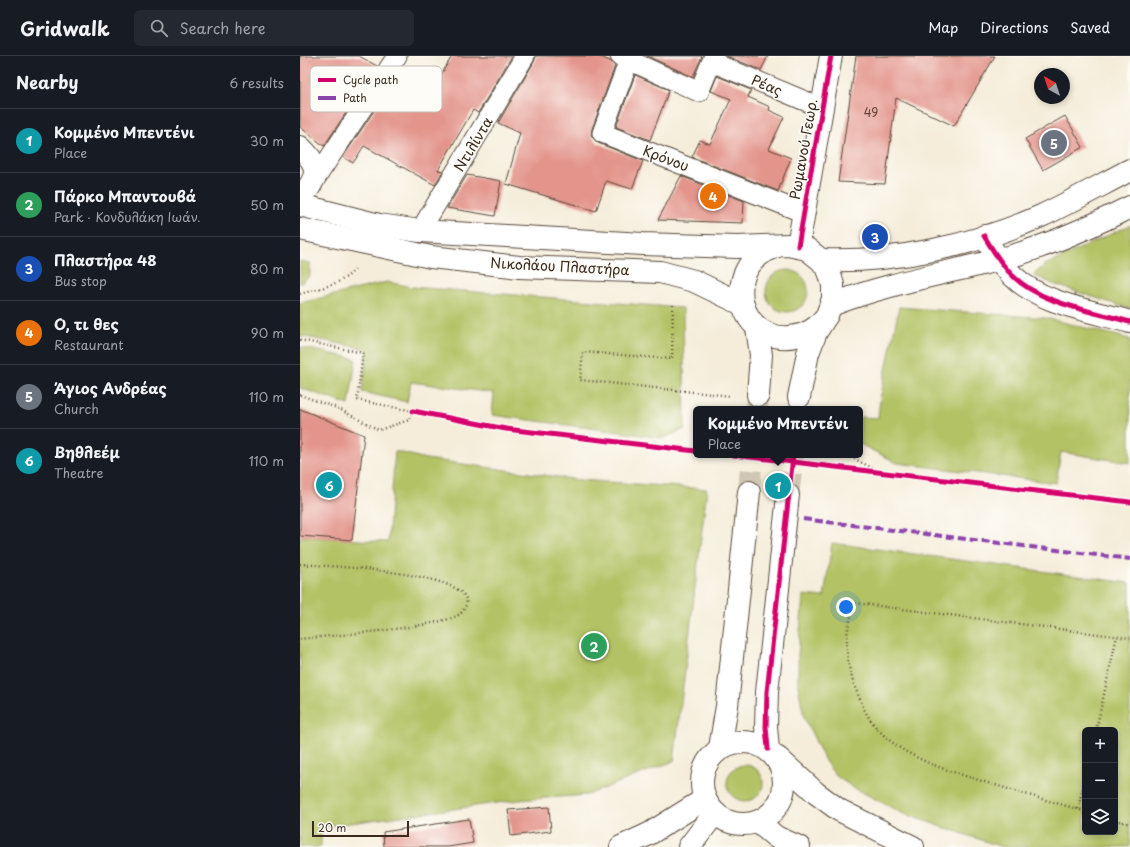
<!DOCTYPE html>
<meta charset="utf-8">
<style>
:root{--surface:#171b24;--page:#242831;--text:#f1f3f6;--muted:#9ea1a6;--line:#363941;--accent:#7c3aed}
body{margin:0;font-family:"Playpen Sans",sans-serif;background:var(--page);color:var(--text)}
.controls{position:absolute;right:12px;bottom:12px;display:grid;overflow:hidden;border-radius:6px;box-shadow:0 2px 6px #0003}
.controls button{width:36px;height:36px;display:grid;place-items:center;padding:0;border:0;border-bottom:1px solid var(--line);background:var(--surface);color:var(--text);font:20px sans-serif}
.compass{position:absolute;left:734px;top:12px;width:36px;height:36px;border-radius:50%;background:var(--surface);box-shadow:0 2px 6px #0003;rotate:321deg}
.scale{position:absolute;left:12px;bottom:10px;width:97px;box-sizing:border-box;padding-left:4px;border:2px solid #3b2a1e;border-top:0;font-size:11px;line-height:14px;white-space:nowrap;color:#3b2a1e;-webkit-text-stroke:3px #fdfcf7;paint-order:stroke}
.you{position:absolute;left:546px;top:551px;width:14px;height:14px;margin:-10px;border:3px solid #fff;border-radius:50%;background:#1a73e8;box-shadow:0 0 0 6px #1a73e833}
.badge{display:grid;place-items:center;width:26px;height:26px;border-radius:50%;background:var(--accent);color:#fff;font-size:13px;font-weight:700}
.pin{position:absolute;translate:-50% -50%;border:2px solid #fff;box-shadow:0 1px 4px #0006}
.popup{position:absolute;left:393px;top:350px;width:170px;height:52px;box-sizing:border-box;display:grid;place-content:center;border-radius:6px;background:var(--surface);filter:drop-shadow(0 1px 3px #0005);font-size:13px;white-space:nowrap;color:var(--muted)}
.popup b{font-size:15px;color:var(--text)}
.popup::after{content:'';position:absolute;left:50%;top:100%;margin-left:-8px;border:8px solid transparent;border-top-color:var(--surface)}
.list{margin:0;padding:0;list-style:none}
h2{display:flex;justify-content:space-between;align-items:center;height:52px;margin:0;padding:0 16px;font-size:17px}
h2 small{font-size:13px;font-weight:400;color:var(--muted)}
.list li{display:grid;grid-template-columns:26px 1fr auto;gap:12px;align-items:center;box-sizing:border-box;height:64px;padding:0 16px;border-top:1px solid var(--line)}
.list b{display:block;font-size:15px;white-space:nowrap}
.list p{margin:0;font-size:13px;white-space:nowrap;color:var(--muted)}
.list em{font-size:13px;font-style:normal;color:var(--muted)}
.icon{flex:none;width:22px;height:22px;fill:none;stroke:currentColor;stroke-width:2;stroke-linecap:round;stroke-linejoin:round}
.map{position:relative;flex:none;width:830px;height:791px;overflow:hidden}
header{display:flex;align-items:center;gap:24px;box-sizing:border-box;height:56px;padding:0 20px;background:var(--surface);border-bottom:1px solid var(--line)}
header strong{font-size:19px}
nav{display:flex;gap:22px;margin-inline-start:auto;font-size:14px}
.search{width:280px;height:36px;background:var(--page);display:flex;align-items:center;gap:10px;box-sizing:border-box;padding:0 14px;border-radius:6px;color:var(--muted);font-size:15px}
main{display:flex}
aside{flex:1;background:var(--surface)}
.map>svg:first-child{display:block}
.green{fill:#b3c265;stroke:#777642;fill-rule:evenodd}
.building{fill:#e3948b}
.lines{fill:none;stroke-linecap:round;stroke-linejoin:round}
.secondary-tunnel{stroke:#d0c6b4;stroke-width:22;stroke-dasharray:22 11;stroke-linecap:butt}
.lane-casing{stroke:#57473a;stroke-width:21}
.street-casing{stroke:#57473a;stroke-width:24}
.secondary-casing{stroke:#57473a;stroke-width:24}
.path{stroke:#57473a;stroke-width:2.5;stroke-dasharray:1 3;stroke-linecap:butt}
.lane{stroke:#fff;stroke-width:19}
.street{stroke:#fff;stroke-width:22}
.secondary{stroke:#fff;stroke-width:22}
.quiet{stroke:#8e44ad;stroke-width:4;stroke-dasharray:8 4;stroke-linecap:butt}
.cycleway-casing{stroke:#fdfcf7;stroke-width:8}
.cycleway{stroke:#d6006c;stroke-width:5}
.labels{text-anchor:middle;dominant-baseline:central;stroke-width:3;stroke-linejoin:round;paint-order:stroke}
.number-label{font-size:12px;fill:#654439}
.street-label{font-size:14px;fill:#3b2a1e;stroke:#fdfcf7}
.key{fill:#fdfcf7;stroke:#c3bdb6;stroke-width:1}
.key-label{font-size:11px;fill:#3b2a1e}
</style>
<header>
<strong>Gridwalk</strong>
<div class="search"><svg class="icon" aria-label="search" viewBox="0 0 24 24"><circle cx="10" cy="10" r="6"/><path d="M15 15l6 6"/></svg>Search here</div>
<nav><a>Map</a><a>Directions</a><a>Saved</a></nav>
</header>
<main>
<aside>
<h2>Nearby<small>6 results</small></h2>
<ul class="list">
<li><span class="badge" style="background:#0f9aa8">1</span><div><b>Κομμένο Μπεντένι</b><p>Place</p></div><em>30 m</em></li>
<li><span class="badge" style="background:#2e9e5b">2</span><div><b>Πάρκο Μπαντουβά</b><p>Park · Κονδυλάκη Ιωάν.</p></div><em>50 m</em></li>
<li><span class="badge" style="background:#1a4fb4">3</span><div><b>Πλαστήρα 48</b><p>Bus stop</p></div><em>80 m</em></li>
<li><span class="badge" style="background:#e8710a">4</span><div><b>Ό, τι θες</b><p>Restaurant</p></div><em>90 m</em></li>
<li><span class="badge" style="background:#6b7280">5</span><div><b>Άγιος Ανδρέας</b><p>Church</p></div><em>110 m</em></li>
<li><span class="badge" style="background:#0f9aa8">6</span><div><b>Βηθλεέμ</b><p>Theatre</p></div><em>110 m</em></li>
</ul>
</aside>
<div class="map">
<svg width="830" height="791" viewBox="0 0 830 791">
<rect width="100%" height="100%" fill="#fdfcf7"/>
<filter id="ink" filterUnits="userSpaceOnUse"><feTurbulence type="fractalNoise" baseFrequency=".025" numOctaves="2"/><feDisplacementMap in="SourceGraphic" scale="8" xChannelSelector="R" yChannelSelector="G"/><feConvolveMatrix kernelMatrix="1 2 1 2 8 2 1 2 1" color-interpolation-filters="sRGB"/></filter>
<filter id="wash" filterUnits="userSpaceOnUse"><feTurbulence type="fractalNoise" baseFrequency=".012" numOctaves="4" result="noise"/><feDisplacementMap in="SourceGraphic" scale="16" xChannelSelector="R" yChannelSelector="G"/><feGaussianBlur stdDeviation="0.9" result="paint"/><feColorMatrix in="noise" values="0 0 0 0 0 0 0 0 0 0 0 0 0 0 0 0 0 1.4 0 .05"/><feComposite in="paint" operator="in"/></filter>
<g filter="url(#wash)">
<rect width="100%" height="100%" fill="#f5edda"/>
<g class="green">
<path d="M 830,169 L 830,253 L 753,228 L 733,219 L 745,209 Z"/>
<path d="M 0,205 L 10,207 L 10,220 L 0,228 Z"/>
<circle cx="487" cy="235" r="21"/>
<path d="M 87,226 L 113,231 L 383,252 L 385,373 L 364,382 L 192,359 L 194,337 L 111,326 L 107,346 L 62,336 L 67,293 L 0,280 L 0,247 Z"/>
<path d="M 599,251 L 746,262 L 830,283 L 830,407 L 761,396 L 756,427 L 597,407 L 560,388 L 560,361 L 578,362 L 580,343 Z"/>
<path d="M 0,291 L 56,303 L 49,349 L 0,332 Z"/>
<path d="M 95,395 L 126,403 L 280,424 L 407,433 L 374,705 L 287,739 L 219,744 L 21,771 L 21,791 L 0,791 L 0,480 L 88,486 Z"/>
<path d="M 532,487 L 830,527 L 830,791 L 702,791 L 604,758 L 552,731 L 535,719 L 525,705 L 504,661 L 498,630 L 498,600 L 503,539 L 524,541 ZM 785,674 L 815,674 L 815,776 L 785,776 Z"/>
<circle cx="445" cy="727" r="18"/>
</g>
<g id="blocks">
<g class="building">
<path d="M 0,0 L 59,0 L 77,10 L 24,90 L 0,71 Z"/>
<path d="M 152,0 L 212,0 L 178,57 L 173,54 L 138,114 L 143,115 L 135,129 L 64,90 L 53,107 L 43,101 L 96,22 L 128,41 Z"/>
<path d="M 236,0 L 298,0 L 310,5 L 315,10 L 292,73 L 291,79 L 298,87 L 343,105 L 332,133 L 306,125 L 296,155 L 206,128 L 220,77 L 198,67 L 234,6 Z"/>
<path d="M 347,0 L 402,0 L 393,21 Z"/>
<path d="M 426,0 L 468,0 L 461,14 Z"/>
<path d="M 556,0 L 695,0 L 654,70 L 596,42 L 585,128 L 538,126 Z"/>
<path d="M 335,19 L 369,34 L 350,84 L 316,71 Z"/>
<path d="M 417,20 L 451,34 L 448,41 L 470,51 L 469,54 L 484,61 L 469,93 L 491,102 L 478,135 L 392,101 L 400,84 L 410,88 L 431,43 L 411,35 Z"/>
<path d="M 765,60 L 783,91 L 743,114 L 725,83 Z"/>
<path d="M 167,119 L 201,125 L 195,160 L 147,152 Z"/>
<path d="M 381,120 L 444,145 L 443,167 L 358,164 Z"/>
<path d="M 0,353 L 64,379 L 52,484 L 0,480 Z"/>
<path d="M 249,751 L 251,775 L 211,780 L 208,754 Z"/>
<path d="M 169,763 L 173,787 L 148,791 L 84,791 L 83,776 Z"/>
</g>
</g>
</g>
<g filter="url(#ink)">
<use href="#blocks" fill-opacity="0" stroke="#57473a" stroke-width="1"/>
<g class="lines">
<g class="secondary-tunnel">
<path d="M 457,353 L 458,339"/>
<path d="M 449,436 L 452,399"/>
<path d="M 488,439 L 493,399"/>
</g>
<g class="lane-casing">
<g id="lane">
<path d="M 320,0 L 399,36 L 414,0"/>
<path d="M 329,4 L 302,77 L 504,157"/>
<path d="M 412,6 L 522,52"/>
<path d="M 12,128 L 97,0"/>
<path d="M 120,175 L 225,0"/>
</g>
</g>
<g class="street-casing">
<g id="street">
<path d="M 0,91 C 23,113 17,121 0,144"/>
<path d="M 684,180 C 693,194 701,209 713,220 C 741,248 793,255 830,266"/>
<path d="M 498,190 L 531,0"/>
<path d="M 321,791 L 349,778 L 405,743"/>
</g>
</g>
<g class="secondary-casing">
<g id="secondary">
<path d="M 0,149 L 79,169 L 120,175 L 343,188 L 437,191 L 488,189 L 507,193 L 521,204 L 529,215 L 533,229 L 533,243 L 527,259 L 516,276 L 508,297 L 499,341"/>
<path d="M 0,173 L 131,201 L 219,211 L 360,216 L 394,225 L 442,248"/>
<path d="M 475,191 C 418,210 439,292 496,280 C 506,278 516,273 522,265"/>
<path d="M 521,204 C 592,207 676,189 741,160 C 771,146 801,129 830,114"/>
<path d="M 531,249 C 585,228 642,218 698,204 C 744,192 788,172 830,151"/>
<path d="M 457,271 L 461,299 L 458,339"/>
<circle cx="443" cy="727" r="41"/>
<path d="M 420,692 L 427,650 L 449,436"/>
<path d="M 468,693 L 466,671 L 467,636 L 488,439"/>
<path d="M 478,702 L 516,737 L 539,754 L 613,791"/>
<path d="M 458,766 L 476,781 L 499,791"/>
<path d="M 389,791 L 415,757"/>
</g>
</g>
<g class="path">
<path d="M 0,238 C 19,232 42,229 55,213"/>
<path d="M 373,249 L 372,303 L 283,296 L 280,324 L 431,340"/>
<path d="M 0,284 L 63,297 L 57,344 L 206,373 L 396,395"/>
<path d="M 0,339 L 37,352 L 79,374 L 109,364 L 113,355"/>
<path d="M 433,399 L 830,446"/>
<path d="M 547,399 L 578,415"/>
<path d="M 0,508 C 16,510 200,515 161,557 C 148,571 26,580 0,583"/>
<path d="M 796,674 L 817,580"/>
<path d="M 778,753 L 785,722"/>
<path d="M 785,755 C 755,747 725,738 695,729 C 653,716 599,703 572,666 C 565,657 561,646 557,636 C 550,619 546,601 547,583 C 547,571 552,559 555,547 L 830,582"/>
<path d="M 815,764 L 830,768"/>
</g>
<use href="#lane" class="lane"/>
<use href="#street" class="street"/>
<use href="#secondary" class="secondary"/>
<path class="quiet" d="M 503,463 L 830,503"/>
<g class="cycleway-casing">
<g id="cycleway">
<path d="M 684,180 C 693,194 701,209 713,220 C 741,248 793,255 830,266"/>
<path d="M 498,190 L 531,0"/>
<path d="M 113,355 L 206,373 L 396,395"/>
<path d="M 433,399 L 830,446"/>
<path d="M 468,693 L 466,671 L 467,636 L 493,400"/>
</g>
</g>
<use href="#cycleway" class="cycleway"/>
</g>
</g>
<g class="labels">
<g class="number-label">
<text x="571" y="56">49</text>
</g>
<g class="street-label">
<text transform="translate(467 29) rotate(23)">Ρέας</text>
<text transform="translate(173 88) rotate(-59)">Ντιλίντα</text>
<text transform="translate(503 93) rotate(-80)">Ρωμανού Γεωρ.</text>
<text transform="translate(366 102) rotate(21)">Κρόνου</text>
<text transform="translate(260 210) rotate(3)">Νικολάου Πλαστήρα</text>
</g>
</g>
<rect x="10" y="10" width="132" height="46" rx="6" class="key"/>
<rect x="18" y="22" width="18" height="4" fill="#d6006c"/>
<rect x="18" y="40" width="18" height="4" fill="#8e44ad"/>
<g class="key-label">
<text x="43" y="28">Cycle path</text>
<text x="43" y="46">Path</text>
</g>
</svg>
<div class="controls">
<button>+</button>
<button>−</button>
<button><svg class="icon" aria-label="layers" viewBox="0 0 24 24"><path d="M12 4l9 5-9 5-9-5zM3 14l9 5 9-5"/></svg></button>
</div>
<svg class="compass" viewBox="-18 -18 36 36"><path d="M0-13l5 13h-10z" fill="#e53935"/><path d="M0 13l5-13h-10z" fill="#9ea1a6"/></svg>
<div class="scale">20 m</div>
<div class="you"></div>
<div class="pin badge" style="left:478px;top:430px;background:#0f9aa8">1</div>
<div class="popup"><b>Κομμένο Μπεντένι</b>Place</div>
<div class="pin badge" style="left:294px;top:590px;background:#2e9e5b">2</div>
<div class="pin badge" style="left:575px;top:181px;background:#1a4fb4">3</div>
<div class="pin badge" style="left:413px;top:140px;background:#e8710a">4</div>
<div class="pin badge" style="left:754px;top:87px;background:#6b7280">5</div>
<div class="pin badge" style="left:29px;top:429px;background:#0f9aa8">6</div>
</div>
</main>
